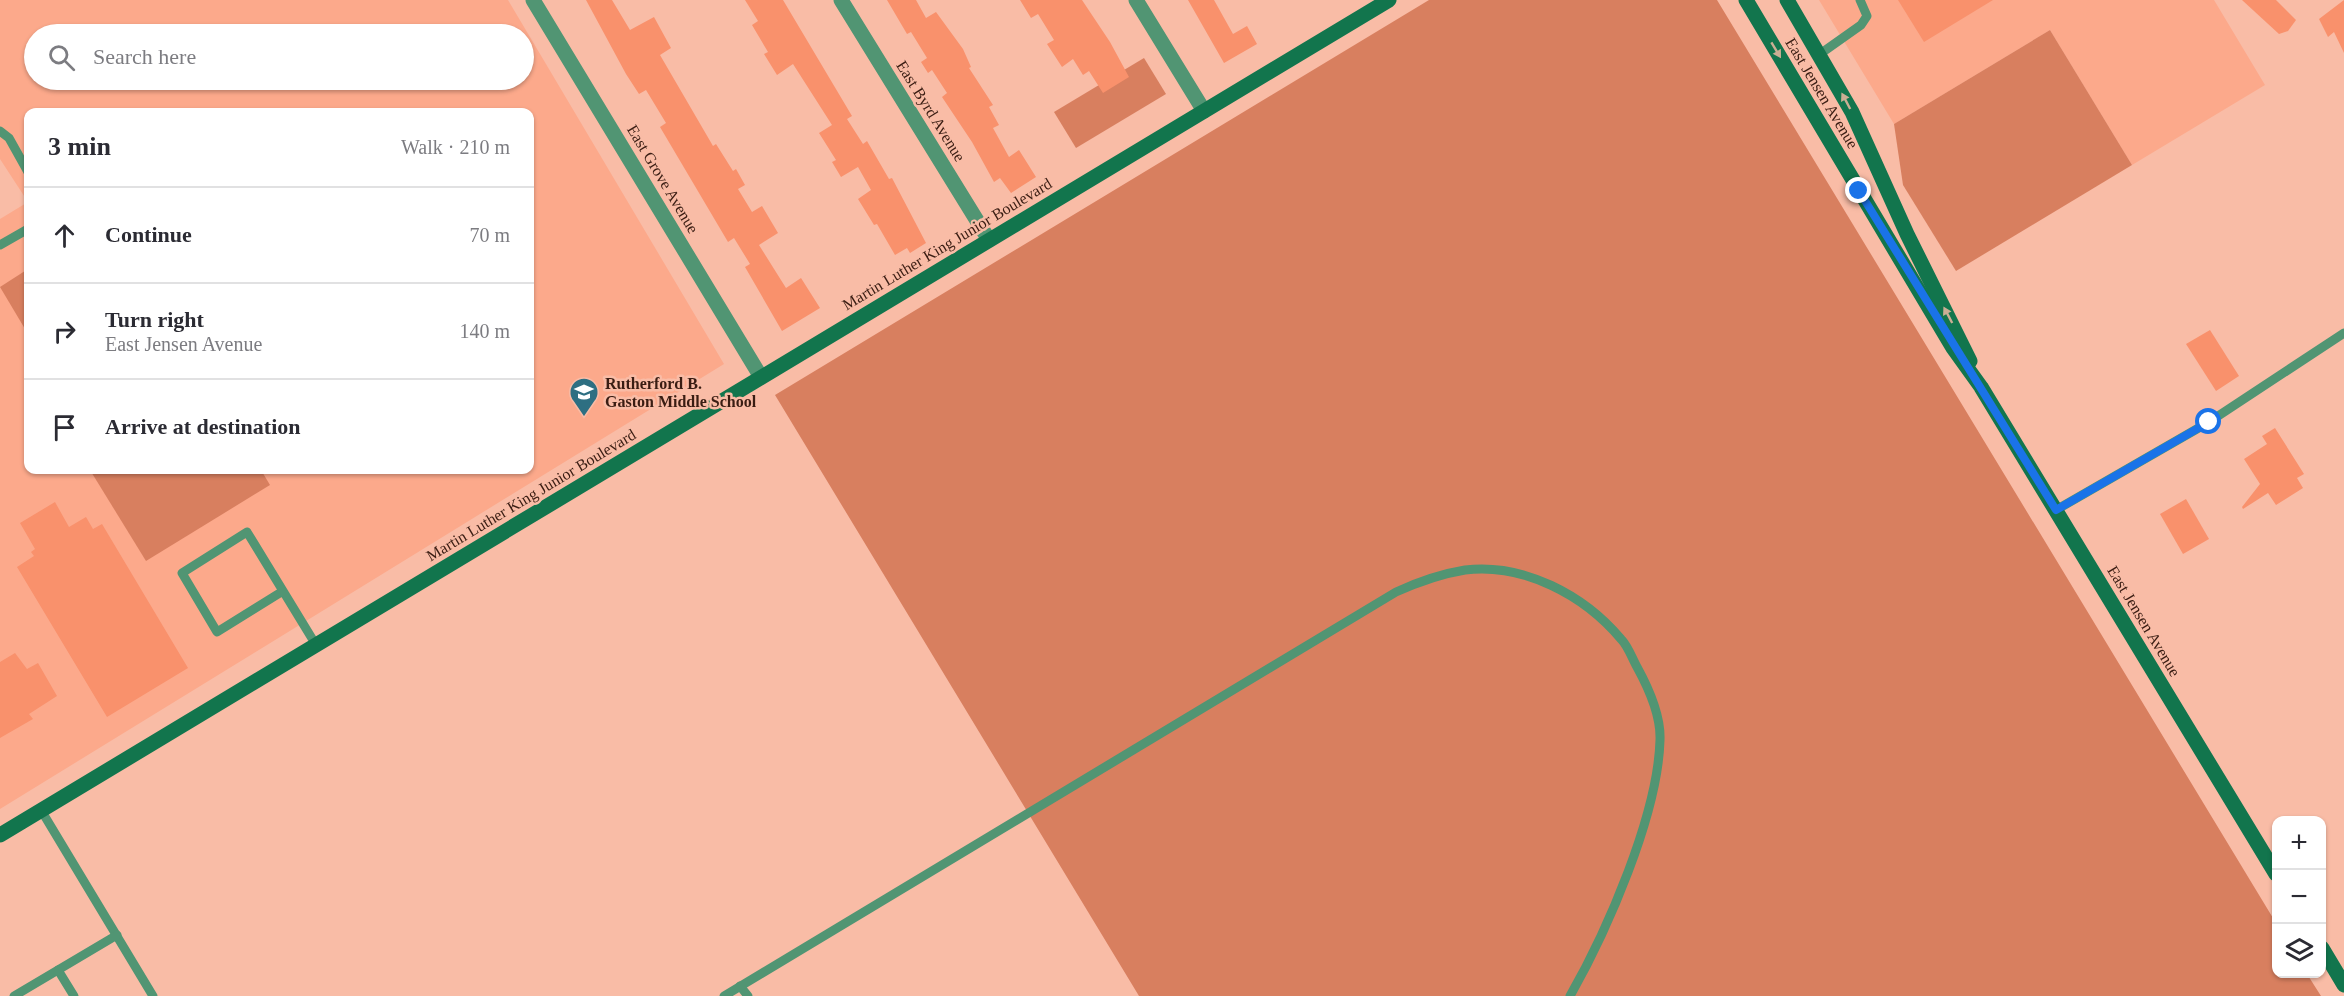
<!DOCTYPE html>
<meta charset="utf-8">
<style>
:root{--surface:#fff;--page:#f7f7f7;--text:#2b2b33;--muted:#7c7c81;--line:#e1e1e2}
body{margin:0;font-family:"Times New Roman",serif;background:var(--page);color:var(--text)}
.controls{position:absolute;right:18px;bottom:18px;display:grid;overflow:hidden;border-radius:12px;box-shadow:0 2px 4px #0004}
.controls button{width:54px;height:54px;display:grid;place-items:center;padding:0;border:0;border-bottom:2px solid var(--line);background:var(--surface);color:var(--text);font:30px sans-serif}
.stop{position:absolute;width:18px;height:18px;margin:-14px;border:4px solid #1a73e8;border-radius:50%;background:#fff}
.stop.end{background:#1a73e8;border-color:#fff;box-shadow:0 2px 6px #0008}
.list{margin:0;padding:0;list-style:none}
h2{display:flex;justify-content:space-between;align-items:center;height:78px;margin:0;padding:0 24px;font-size:26px}
h2 small{font-size:20px;font-weight:400;color:var(--muted)}
.list li{display:grid;grid-template-columns:39px 1fr auto;gap:18px;align-items:center;box-sizing:border-box;height:96px;padding:0 24px;border-top:2px solid var(--line)}
.list b{display:block;font-size:22px;white-space:nowrap}
.list p{margin:0;font-size:20px;white-space:nowrap;color:var(--muted)}
.list em{font-size:20px;font-style:normal;color:var(--muted)}
.icon{flex:none;width:33px;height:33px;fill:none;stroke:currentColor;stroke-width:2;stroke-linecap:round;stroke-linejoin:round}
.map{position:relative;flex:none;width:2344px;height:996px;overflow:hidden}
.search{position:absolute;background:var(--surface);box-shadow:0 2px 4px #0004;left:24px;top:24px;width:510px;height:66px;display:flex;align-items:center;gap:15px;box-sizing:border-box;padding:0 21px;border-radius:33px;color:var(--muted);font-size:22px}
.panel{position:absolute;background:var(--surface);box-shadow:0 2px 4px #0004;left:24px;top:108px;width:510px;height:366px;border-radius:12px}
.map>svg:first-child{display:block}
.built{fill:#fca98b;fill-rule:evenodd}
.green{fill:#d87f5f}
.building{fill:#f9916c}
.lines{fill:none;stroke-linecap:round;stroke-linejoin:round}
.lane{stroke:#519573;stroke-width:9}
.street{stroke:#519573;stroke-width:15}
.secondary{stroke:#12754d;stroke-width:15}
.oneway{fill:#cbae94}
.route{stroke:#1a73e8;stroke-width:8}
.labels{text-anchor:middle;dominant-baseline:central;stroke-width:5;stroke-linejoin:round;paint-order:stroke}
.street-label{font-size:16px;fill:#3a1d13;stroke:#f9bca6}
.poi-label{font-size:16px;font-weight:bold;fill:#3a1d13;stroke:#f9bca6;text-anchor:start}
</style>
<div class="map">
<svg width="2344" height="996" viewBox="0 0 2344 996">
<rect width="100%" height="100%" fill="#f9bca6"/>
<g class="built">
<path d="M 0,0 L 508,0 L 724,364 L 0,809 L 0,219 L 28,202 L 0,159 ZM 34,34 L 524,34 L 524,80 L 34,80 ZM 28,112 L 530,112 L 530,470 L 28,470 Z"/>
<path d="M 1819,0 L 2214,0 L 2265,85 L 2132,165 L 2050,30 L 1894,124 Z"/>
</g>
<g class="green">
<path d="M 1429,0 L 1717,0 L 2276,923 L 2276,974 L 2307,974 L 2321,996 L 1139,996 L 775,395 Z"/>
<path d="M 2050,30 L 2132,165 L 1956,271 L 1903,185 L 1894,124 Z"/>
<path d="M 1144,58 L 1166,94 L 1076,148 L 1054,112 Z"/>
<path d="M 28,269 L 28,334 L 0,287 Z"/>
<path d="M 90,470 L 261,470 L 270,485 L 146,561 Z"/>
</g>
<g class="building">
<path d="M 586,0 L 612,0 L 630,30 L 654,17 L 671,48 L 660,55 L 713,146 L 716,144 L 733,171 L 736,169 L 745,185 L 738,189 L 752,212 L 762,206 L 778,233 L 759,245 L 786,288 L 801,278 L 820,308 L 782,331 L 745,267 L 750,264 L 734,238 L 728,242 L 660,127 L 666,123 L 646,90 L 639,94 L 626,74 Z"/>
<path d="M 745,0 L 783,0 L 852,116 L 847,119 L 863,144 L 867,141 L 889,179 L 892,178 L 926,243 L 910,253 L 907,248 L 895,255 L 877,224 L 874,225 L 858,199 L 871,190 L 858,167 L 841,177 L 832,162 L 836,160 L 819,133 L 832,125 L 793,64 L 777,75 L 764,54 L 768,52 L 752,25 L 758,21 Z"/>
<path d="M 887,0 L 916,0 L 926,18 L 936,12 L 963,49 L 971,67 L 969,68 L 993,105 L 989,107 L 999,125 L 993,128 L 1009,157 L 1019,150 L 1036,177 L 1011,193 L 1000,178 L 994,182 L 972,142 L 942,97 L 947,93 L 932,70 L 928,73 L 921,62 L 927,58 L 911,32 L 907,34 Z"/>
<path d="M 1020,0 L 1082,0 L 1110,42 L 1129,77 L 1103,93 L 1089,71 L 1083,75 L 1073,59 L 1062,67 L 1047,44 L 1054,40 L 1038,14 L 1031,18 Z"/>
<path d="M 1188,0 L 1214,0 L 1233,34 L 1247,26 L 1257,44 L 1224,63 Z"/>
<path d="M 1898,0 L 1993,0 L 1924,42 Z"/>
<path d="M 2242,0 L 2276,0 L 2296,20 L 2288,31 L 2279,34 Z"/>
<path d="M 2344,0 L 2344,53 L 2334,32 L 2328,37 L 2319,19 Z"/>
<path d="M 2210,330 L 2239,376 L 2216,391 L 2186,344 Z"/>
<path d="M 2275,428 L 2304,474 L 2297,478 L 2303,488 L 2276,505 L 2268,493 L 2243,509 L 2242,507 L 2260,484 L 2244,459 L 2267,444 L 2262,436 Z"/>
<path d="M 2186,499 L 2209,539 L 2183,554 L 2160,514 Z"/>
<path d="M 55,502 L 69,527 L 86,517 L 93,529 L 102,524 L 188,668 L 107,717 L 17,567 L 34,556 L 31,552 L 35,549 L 20,523 Z"/>
<path d="M 15,653 L 27,669 L 38,663 L 57,696 L 29,714 L 33,719 L 0,738 L 0,662 Z"/>
</g>
<g class="lines">
<g class="lane">
<path d="M 1820,54 L 1861,25 L 1867,16 L 1860,0"/>
<path d="M 0,131 L 9,138 L 28,172"/>
<path d="M 0,245 L 28,229"/>
<path d="M 2056,510 L 2209,422 L 2344,333"/>
<path d="M 283,591 L 217,632 L 182,573 L 247,532 L 316,645"/>
<path d="M 41,810 L 153,996"/>
<path d="M 58,970 L 74,996"/>
<path d="M 740,986 L 748,996"/>
<path d="M 14,996 L 117,935"/>
<path d="M 724,996 L 1396,592 C 1418,582 1440,574 1465,570 C 1524,563 1584,595 1621,639 C 1628,646 1632,658 1637,667 C 1648,687 1661,716 1660,740 C 1658,815 1607,931 1570,996"/>
</g>
<g class="street">
<path d="M 533,0 L 761,377"/>
<path d="M 841,0 L 989,240"/>
<path d="M 1136,0 L 1204,111"/>
</g>
<g class="secondary">
<path d="M 1746,0 L 1953,348 L 1981,387 L 2276,874"/>
<path d="M 1787,0 L 1852,112 L 1907,234 L 1970,361"/>
<path d="M 0,835 L 1389,0"/>
<path d="M 2322,948 L 2344,985"/>
</g>
</g>
<defs><path id="oneway-solid" d="M-6-.8H1V-3.2L6.5 0L1 3.2V.8H-6Z" transform="scale(1.5)"/></defs>
<g class="oneway">
<use href="#oneway-solid" transform="translate(1776 50) rotate(59)"/>
<use href="#oneway-solid" transform="translate(1846 101) rotate(-118)"/>
<use href="#oneway-solid" transform="translate(1948 315) rotate(-118)"/>
</g>
<g class="lines">
<path class="route" d="M 1859,191 L 2056,510 L 2209,422"/>
</g>
<defs>
<g id="school-pin" transform="scale(1.5)"><path d="M0 17L-7.5 6A9.5 9.5 0 1 1 7.5 6Z" fill="#2e6f82" stroke="#f9bca6"/><path d="M0-5L7-2L0 1L-7-2ZM-4 1L0 2.5L4 1V4Q0 6-4 4Z" fill="#fff"/></g>
</defs>
<g fill-rule="evenodd">
<use href="#school-pin" x="584" y="392"/>
</g>
<g class="labels">
<g class="street-label">
<text transform="translate(1822 93) rotate(59)">East Jensen Avenue</text>
<text transform="translate(931 111) rotate(58)">East Byrd Avenue</text>
<text transform="translate(663 179) rotate(59)">East Grove Avenue</text>
<text transform="translate(947 244) rotate(-31)">Martin Luther King Junior Boulevard</text>
<text transform="translate(531 495) rotate(-31)">Martin Luther King Junior Boulevard</text>
<text transform="translate(2144 621) rotate(59)">East Jensen Avenue</text>
</g>
<g class="poi-label">
<text x="605" y="383">Rutherford B.<tspan x="605" dy="18">Gaston Middle School</tspan></text>
</g>
</g>
</svg>
<div class="controls">
<button>+</button>
<button>−</button>
<button><svg class="icon" aria-label="layers" viewBox="0 0 24 24"><path d="M12 4l9 5-9 5-9-5zM3 14l9 5 9-5"/></svg></button>
</div>
<div class="stop" style="left:2209px;top:422px"></div>
<div class="stop end" style="left:1859px;top:191px"></div>
<div class="search"><svg class="icon" aria-label="search" viewBox="0 0 24 24"><circle cx="10" cy="10" r="6"/><path d="M15 15l6 6"/></svg>Search here</div>
<section class="panel">
<h2>3 min<small>Walk · 210 m</small></h2>
<ul class="list">
<li><svg class="icon" aria-label="ahead" viewBox="0 0 24 24"><path d="M12 20V5M6 11l6-6 6 6"/></svg><div><b>Continue</b></div><em>70 m</em></li>
<li><svg class="icon" aria-label="right" viewBox="0 0 24 24"><path d="M7 20v-9h11M14 6l5 5-5 5"/></svg><div><b>Turn right</b><p>East Jensen Avenue</p></div><em>140 m</em></li>
<li><svg class="icon" aria-label="arrive" viewBox="0 0 24 24"><path d="M6 21V4h12l-3 4 3 4H6"/></svg><div><b>Arrive at destination</b></div></li>
</ul>
</section>
</div>
